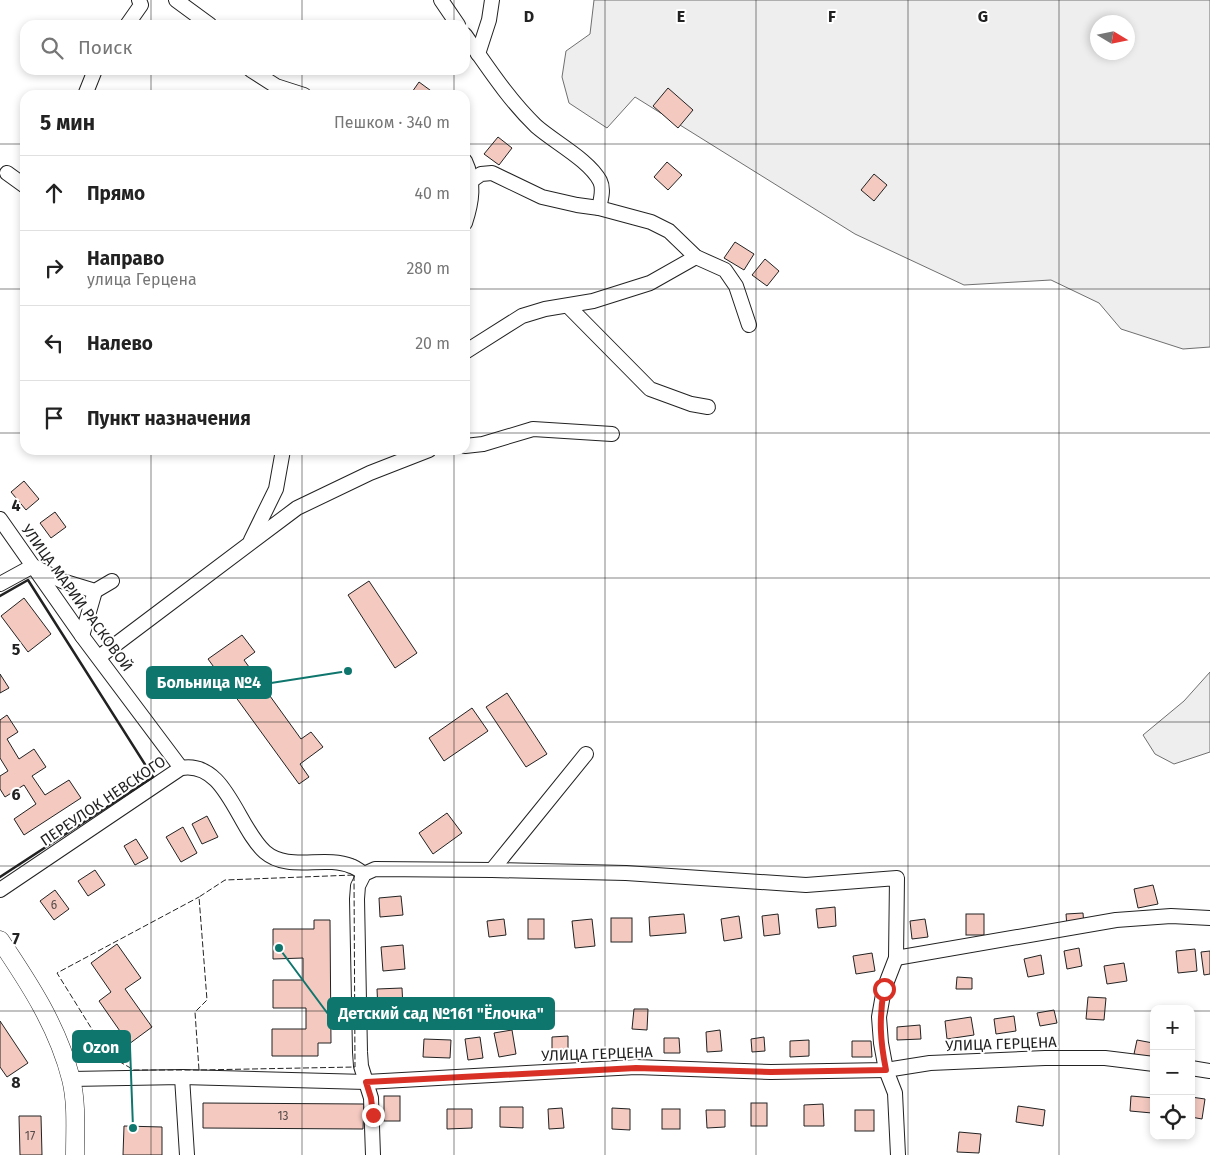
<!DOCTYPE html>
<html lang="ru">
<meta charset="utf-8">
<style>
:root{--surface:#fff;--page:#f2f2f2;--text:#222;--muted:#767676;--line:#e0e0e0}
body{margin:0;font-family:"Fira Sans",sans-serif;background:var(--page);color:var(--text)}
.controls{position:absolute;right:15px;bottom:15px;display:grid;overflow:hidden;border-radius:10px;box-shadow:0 2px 8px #0003}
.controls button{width:45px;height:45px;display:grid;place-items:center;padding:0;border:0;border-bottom:1px solid var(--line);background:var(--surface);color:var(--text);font:25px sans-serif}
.compass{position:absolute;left:1090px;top:15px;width:45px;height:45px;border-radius:50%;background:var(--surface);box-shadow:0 2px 8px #0003;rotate:100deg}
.stop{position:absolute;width:15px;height:15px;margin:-11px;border:4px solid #d93025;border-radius:50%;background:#fff}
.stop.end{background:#d93025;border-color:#fff;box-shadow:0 1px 5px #0008}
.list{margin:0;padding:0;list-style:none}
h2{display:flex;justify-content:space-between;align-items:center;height:65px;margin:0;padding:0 20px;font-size:21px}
h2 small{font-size:16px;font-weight:400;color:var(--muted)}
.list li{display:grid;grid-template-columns:32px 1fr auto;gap:15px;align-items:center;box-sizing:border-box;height:75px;padding:0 20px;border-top:1px solid var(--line)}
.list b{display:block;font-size:19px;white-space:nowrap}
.list p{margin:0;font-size:16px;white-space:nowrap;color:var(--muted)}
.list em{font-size:16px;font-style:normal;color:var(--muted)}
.icon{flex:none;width:28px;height:28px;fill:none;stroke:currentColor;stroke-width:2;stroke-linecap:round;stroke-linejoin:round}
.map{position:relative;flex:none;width:1210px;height:1155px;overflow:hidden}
.search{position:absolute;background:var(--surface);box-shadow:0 2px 8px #0003;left:20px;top:20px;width:450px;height:55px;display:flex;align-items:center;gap:12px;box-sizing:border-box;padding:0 18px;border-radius:15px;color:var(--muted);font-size:19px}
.panel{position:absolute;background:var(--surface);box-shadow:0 2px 8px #0003;left:20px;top:90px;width:450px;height:365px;border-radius:15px}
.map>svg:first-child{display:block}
.green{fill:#eee;stroke:#6f6f6f;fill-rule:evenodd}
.building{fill:#f3c9c0;stroke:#222}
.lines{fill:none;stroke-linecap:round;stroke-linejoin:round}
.minor-casing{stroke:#222;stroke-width:16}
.major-casing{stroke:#222;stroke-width:19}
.minor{stroke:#fff;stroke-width:14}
.major{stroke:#fff;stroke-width:18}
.fence{stroke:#222;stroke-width:1;stroke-dasharray:6 2.5;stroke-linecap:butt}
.wall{stroke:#222;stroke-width:2.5}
.route{stroke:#d93025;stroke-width:6}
.grid{fill:none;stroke:#222;stroke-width:1;stroke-opacity:0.55}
.labels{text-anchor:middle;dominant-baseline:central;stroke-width:4;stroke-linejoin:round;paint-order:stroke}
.number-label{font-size:12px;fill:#564c4a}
.street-label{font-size:15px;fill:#222;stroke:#fff}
.grid-label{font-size:16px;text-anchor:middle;font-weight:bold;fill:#222;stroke:#fff;stroke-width:4;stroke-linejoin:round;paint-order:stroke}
.leader{fill:none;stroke:#0f766e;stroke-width:2}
.callout-dot{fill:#0f766e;stroke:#fff;stroke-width:2}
.callout{fill:#0f766e;stroke:#0f766e;stroke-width:2}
.callout-label{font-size:16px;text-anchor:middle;font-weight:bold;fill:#fff}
</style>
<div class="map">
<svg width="1210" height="1155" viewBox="0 0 1210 1155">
<rect width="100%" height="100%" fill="#fff"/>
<g class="green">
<path d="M 594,0 L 1210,0 L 1210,347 L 1183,349 L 1121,329 L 1099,303 L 1051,280 L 964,285 L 855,234 L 635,97 L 607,128 L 569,103 L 562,77 L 566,51 L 590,34 ZM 1098,22 L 1128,22 L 1128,52 L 1098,52 Z"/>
<path d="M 1210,672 L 1210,752 L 1174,764 L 1155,754 L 1143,735 L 1184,701 Z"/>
</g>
<g class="building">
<path d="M 419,82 L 434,93 L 432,95 L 410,95 Z"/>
<path d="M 668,88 L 693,110 L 678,128 L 653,106 Z"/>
<path d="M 498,137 L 512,148 L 499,165 L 484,154 Z"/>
<path d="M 667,162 L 682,175 L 668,190 L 654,177 Z"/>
<path d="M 874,174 L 887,185 L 874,201 L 861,190 Z"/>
<path d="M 735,242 L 754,254 L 744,270 L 724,258 Z"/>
<path d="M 765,259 L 779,271 L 767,286 L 752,275 Z"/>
<path d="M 24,481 L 39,499 L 26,510 L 11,492 Z"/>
<path d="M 55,512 L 66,527 L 51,538 L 40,523 Z"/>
<path d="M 369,581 L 417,653 L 395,668 L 348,595 Z"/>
<path d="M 24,598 L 51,634 L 28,652 L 1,616 Z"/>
<path d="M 242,635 L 255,652 L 244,660 L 301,739 L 311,732 L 323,747 L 300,764 L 309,777 L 299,784 L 208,659 Z"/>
<path d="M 0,674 L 9,688 L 0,693 Z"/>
<path d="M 507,693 L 547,754 L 526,767 L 486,707 Z"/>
<path d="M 472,708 L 488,731 L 444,761 L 429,738 Z"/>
<path d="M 7,715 L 18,732 L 7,739 L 19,759 L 34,749 L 46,767 L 32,776 L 45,795 L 69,780 L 81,798 L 24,835 L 14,819 L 36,804 L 24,785 L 5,797 L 0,789 L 0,776 L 8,771 L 0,758 L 0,720 Z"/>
<path d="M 447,813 L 462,833 L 433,854 L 419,833 Z"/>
<path d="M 207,816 L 218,837 L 202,844 L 192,824 Z"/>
<path d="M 183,827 L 197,853 L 181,862 L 166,837 Z"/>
<path d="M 136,839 L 148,858 L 135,865 L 124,846 Z"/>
<path d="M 95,870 L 105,885 L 88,896 L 78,881 Z"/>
<path d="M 1153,885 L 1158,904 L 1138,908 L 1134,889 Z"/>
<path d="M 55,890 L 69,909 L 54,920 L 40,901 Z"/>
<path d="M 401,896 L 403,915 L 380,917 L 379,898 Z"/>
<path d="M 835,907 L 836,926 L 818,928 L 816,909 Z"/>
<path d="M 1083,913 L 1084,926 L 1067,927 L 1066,914 Z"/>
<path d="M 684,914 L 686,933 L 650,936 L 649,917 Z"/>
<path d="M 778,914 L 780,934 L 764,936 L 762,916 Z"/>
<rect x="966" y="914" width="18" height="21"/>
<path d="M 739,916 L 742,938 L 724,941 L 721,919 Z"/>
<rect x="611" y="918" width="21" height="24"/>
<path d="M 504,919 L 506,935 L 489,937 L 487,921 Z"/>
<rect x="528" y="919" width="16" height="20"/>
<path d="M 592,919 L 595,946 L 575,948 L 572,921 Z"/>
<path d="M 925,919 L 928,937 L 912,939 L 910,921 Z"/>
<path d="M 314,920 L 330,920 L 331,1043 L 318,1043 L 318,1056 L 272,1056 L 272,1029 L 306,1029 L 306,1008 L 273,1008 L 273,980 L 303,980 L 303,958 L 273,959 L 273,929 L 314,929 Z"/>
<path d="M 117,944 L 141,978 L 125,989 L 152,1027 L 129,1044 L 99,1001 L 111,992 L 91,963 Z"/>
<path d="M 403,945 L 405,969 L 383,971 L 381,947 Z"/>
<path d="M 1079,948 L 1082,966 L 1067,969 L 1064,951 Z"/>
<path d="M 1195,949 L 1197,971 L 1178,973 L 1176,951 Z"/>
<path d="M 1210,951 L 1210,974 L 1204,975 L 1201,952 Z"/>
<path d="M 872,953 L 875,971 L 856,974 L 853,956 Z"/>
<path d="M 1041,955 L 1044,974 L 1028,977 L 1024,959 Z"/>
<path d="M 1124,963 L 1127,981 L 1107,984 L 1104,966 Z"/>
<path d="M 957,977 L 972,978 L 972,989 L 956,989 Z"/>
<path d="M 402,988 L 403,1008 L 378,1010 L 377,989 Z"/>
<path d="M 1088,997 L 1106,998 L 1104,1020 L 1086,1019 Z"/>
<path d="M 634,1009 L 648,1009 L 647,1030 L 632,1029 Z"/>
<path d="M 1054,1010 L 1057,1023 L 1040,1026 L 1037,1013 Z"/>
<path d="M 1014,1016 L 1016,1031 L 996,1034 L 994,1019 Z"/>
<path d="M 971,1017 L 974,1035 L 947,1039 L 945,1021 Z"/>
<path d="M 0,1021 L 28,1063 L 7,1077 L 0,1067 Z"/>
<path d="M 920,1025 L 921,1039 L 897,1040 L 897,1027 Z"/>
<path d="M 512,1030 L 516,1054 L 499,1057 L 494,1033 Z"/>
<path d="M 720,1030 L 722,1051 L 707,1052 L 706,1032 Z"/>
<path d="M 568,1036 L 568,1052 L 552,1053 L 552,1037 Z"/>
<path d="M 480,1037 L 483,1058 L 468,1060 L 465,1039 Z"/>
<path d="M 764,1037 L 765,1051 L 752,1052 L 751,1039 Z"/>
<path d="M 664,1038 L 679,1038 L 680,1053 L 664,1053 Z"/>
<path d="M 424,1039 L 451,1040 L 450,1058 L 423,1057 Z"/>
<path d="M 809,1040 L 809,1056 L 790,1057 L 790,1041 Z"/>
<path d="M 1137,1040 L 1153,1043 L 1150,1058 L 1134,1054 Z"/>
<path d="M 852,1041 L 871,1041 L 872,1057 L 852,1057 Z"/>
<rect x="384" y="1096" width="16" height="25"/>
<path d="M 1131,1096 L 1154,1098 L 1152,1113 L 1130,1111 Z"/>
<path d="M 1191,1097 L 1205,1099 L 1202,1119 L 1191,1117 Z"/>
<path d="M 203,1103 L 364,1104 L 363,1129 L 203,1128 Z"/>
<rect x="751" y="1103" width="16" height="23"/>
<path d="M 823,1104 L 824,1126 L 804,1126 L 804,1105 Z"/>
<path d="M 1018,1106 L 1045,1110 L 1043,1126 L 1016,1122 Z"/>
<path d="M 500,1107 L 523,1107 L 523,1128 L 500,1127 Z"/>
<path d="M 562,1108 L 564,1128 L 549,1129 L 548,1109 Z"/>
<path d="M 612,1108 L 630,1109 L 630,1130 L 612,1129 Z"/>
<path d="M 447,1109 L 472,1109 L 472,1128 L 447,1129 Z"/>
<rect x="662" y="1109" width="18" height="20"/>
<path d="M 706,1110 L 725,1110 L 725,1127 L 707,1128 Z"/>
<rect x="855" y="1110" width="19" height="21"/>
<path d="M 19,1116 L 41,1116 L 42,1155 L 20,1155 Z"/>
<path d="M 124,1126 L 162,1127 L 162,1155 L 123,1155 Z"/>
<path d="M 959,1132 L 981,1134 L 979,1153 L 957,1152 Z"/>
</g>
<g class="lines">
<g class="minor-casing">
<g id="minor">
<path d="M 176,0 L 210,25"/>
<path d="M 441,0 L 458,25"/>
<path d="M 127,25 L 141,5 L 139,0"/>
<path d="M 465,35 C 487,66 508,99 536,126 C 554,142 589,160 600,181 C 604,189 601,199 599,208"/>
<path d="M 478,54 L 489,20 L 492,0"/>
<path d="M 251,70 L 276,86 L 304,95"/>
<path d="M 85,95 L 95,70"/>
<path d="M 465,161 C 475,182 472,202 465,223"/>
<path d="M 7,173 L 25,186"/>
<path d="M 471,181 L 481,174 L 492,173 L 542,197 L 577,205 L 599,208 L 651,222 L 669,231 L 696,257 L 725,270 L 736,286 L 749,325"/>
<path d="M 568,306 L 650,389 L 691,404 L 708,407"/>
<path d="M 465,352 L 522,316 L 545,309 L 593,301 L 650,283 L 696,257"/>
<path d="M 465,446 L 483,444 L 533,429 L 612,434"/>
<path d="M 0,519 L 82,636 L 181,768"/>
<path d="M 251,540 L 276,489 L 283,450"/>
<path d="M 0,584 L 33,566 L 62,581 L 95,591 L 112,581"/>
<path d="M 82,636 L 95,591"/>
<path d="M 99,657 L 297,508 L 370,473 L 429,450"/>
<path d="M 492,870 L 626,873 L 806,885 L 897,878 L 896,958 L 884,989 L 879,1017 L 881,1043 L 886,1070 L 895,1093 L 898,1155"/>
<path d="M 0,890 L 181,768 C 226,760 237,827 265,852 C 288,872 324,855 351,866 C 355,867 360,871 364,874"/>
<path d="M 896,958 L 1116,920 L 1171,916 L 1210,918"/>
<path d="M 1191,1068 L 1210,1071"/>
<path d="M 182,1077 L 187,1155"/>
<path d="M 71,1079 L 182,1077 L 366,1082 L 636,1067 L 771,1072 L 886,1070 L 930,1063 L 1045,1058 L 1105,1058 L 1154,1064"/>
<path d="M 373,1155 L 371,1098 L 361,1066 L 360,1052 L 357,899 L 358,886 L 364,874 L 375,869 L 492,870 L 586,754"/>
</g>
</g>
<g class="major-casing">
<path id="major" d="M 0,940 C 29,983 58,1027 71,1079 C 77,1103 75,1130 75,1155"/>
</g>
<use href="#minor" class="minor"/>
<use href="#major" class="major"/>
<g class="fence">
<path d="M 354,875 L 355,1067 L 199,1070 L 195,1012 L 207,1000 L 199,897 L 225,880 Z"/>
<path d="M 199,1070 L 134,1070 L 108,1055 L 57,973 L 199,897"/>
</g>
<path class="wall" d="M 0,596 L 28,580 L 153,777 L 0,877"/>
</g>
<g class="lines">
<path class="route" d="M 373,1115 L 371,1098 L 366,1082 L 636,1068 L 771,1072 L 886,1070 C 880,1040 879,1019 884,989"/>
</g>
<path class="grid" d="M 151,0 L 151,25M 302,0 L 302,25M 454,0 L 454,25M 605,0 L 605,1155M 756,0 L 756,1155M 908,0 L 908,1155M 1059,0 L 1059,1155M 151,70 L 151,95M 302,70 L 302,95M 454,70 L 454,95M 0,144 L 25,144M 465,144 L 1210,144M 0,289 L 25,289M 465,289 L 1210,289M 0,433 L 25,433M 465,433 L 1210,433M 151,450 L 151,1155M 302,450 L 302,1155M 454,450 L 454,1155M 0,578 L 1210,578M 0,722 L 1210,722M 0,866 L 1210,866M 0,1011 L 1154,1011M 1191,1011 L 1210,1011"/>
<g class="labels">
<g class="number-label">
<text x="54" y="905">6</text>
<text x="283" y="1116">13</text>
<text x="30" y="1136">17</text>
</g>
<g class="street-label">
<text transform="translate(77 598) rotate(54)">УЛИЦА МАРИИ РАСКОВОЙ</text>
<text transform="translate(103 801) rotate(-34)">ПЕРЕУЛОК НЕВСКОГО</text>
<text transform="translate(1001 1044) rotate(-2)">УЛИЦА ГЕРЦЕНА</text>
<text transform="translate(597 1054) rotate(-2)">УЛИЦА ГЕРЦЕНА</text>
</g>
</g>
<g class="grid-label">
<text x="529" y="22">D</text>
<text x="681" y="22">E</text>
<text x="832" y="22">F</text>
<text x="983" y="22">G</text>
<text x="16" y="511">4</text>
<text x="16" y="655">5</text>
<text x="16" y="800">6</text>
<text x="16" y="944">7</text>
<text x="16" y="1088">8</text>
</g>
<path class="leader" d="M348 671L271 683M279 948L328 1014M133 1128L130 1047"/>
<g class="callout-dot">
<circle cx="348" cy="671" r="5"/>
<circle cx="279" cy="948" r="5"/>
<circle cx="133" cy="1128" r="5"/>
</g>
<g class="callout">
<rect x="147" y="667" width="124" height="31" rx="5"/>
<rect x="328" y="998" width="226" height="31" rx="5"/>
<rect x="73" y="1031" width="57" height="31" rx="5"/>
</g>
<g class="callout-label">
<text x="209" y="688">Больница №4</text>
<text x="441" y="1019">Детский сад №161 "Ёлочка"</text>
<text x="101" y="1053">Ozon</text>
</g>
</svg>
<div class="controls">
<button>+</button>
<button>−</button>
<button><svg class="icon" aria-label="locate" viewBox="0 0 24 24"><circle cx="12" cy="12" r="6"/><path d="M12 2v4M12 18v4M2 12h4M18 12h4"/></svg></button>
</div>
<svg class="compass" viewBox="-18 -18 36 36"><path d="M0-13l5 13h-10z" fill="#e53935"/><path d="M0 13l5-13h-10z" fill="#767676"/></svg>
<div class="stop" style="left:884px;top:989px"></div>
<div class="stop end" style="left:373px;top:1115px"></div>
<div class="search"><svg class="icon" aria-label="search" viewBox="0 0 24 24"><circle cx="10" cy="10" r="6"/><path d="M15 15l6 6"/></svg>Поиск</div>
<section class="panel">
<h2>5 мин<small>Пешком · 340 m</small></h2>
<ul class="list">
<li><svg class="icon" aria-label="ahead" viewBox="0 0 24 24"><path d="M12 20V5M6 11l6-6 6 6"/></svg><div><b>Прямо</b></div><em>40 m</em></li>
<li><svg class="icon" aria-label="right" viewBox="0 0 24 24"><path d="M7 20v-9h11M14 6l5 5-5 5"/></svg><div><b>Направо</b><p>улица Герцена</p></div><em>280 m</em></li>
<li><svg class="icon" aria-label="left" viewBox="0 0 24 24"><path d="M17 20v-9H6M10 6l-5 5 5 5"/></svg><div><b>Налево</b></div><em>20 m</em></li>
<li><svg class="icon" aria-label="arrive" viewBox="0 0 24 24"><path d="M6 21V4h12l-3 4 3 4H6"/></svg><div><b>Пункт назначения</b></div></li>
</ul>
</section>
</div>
